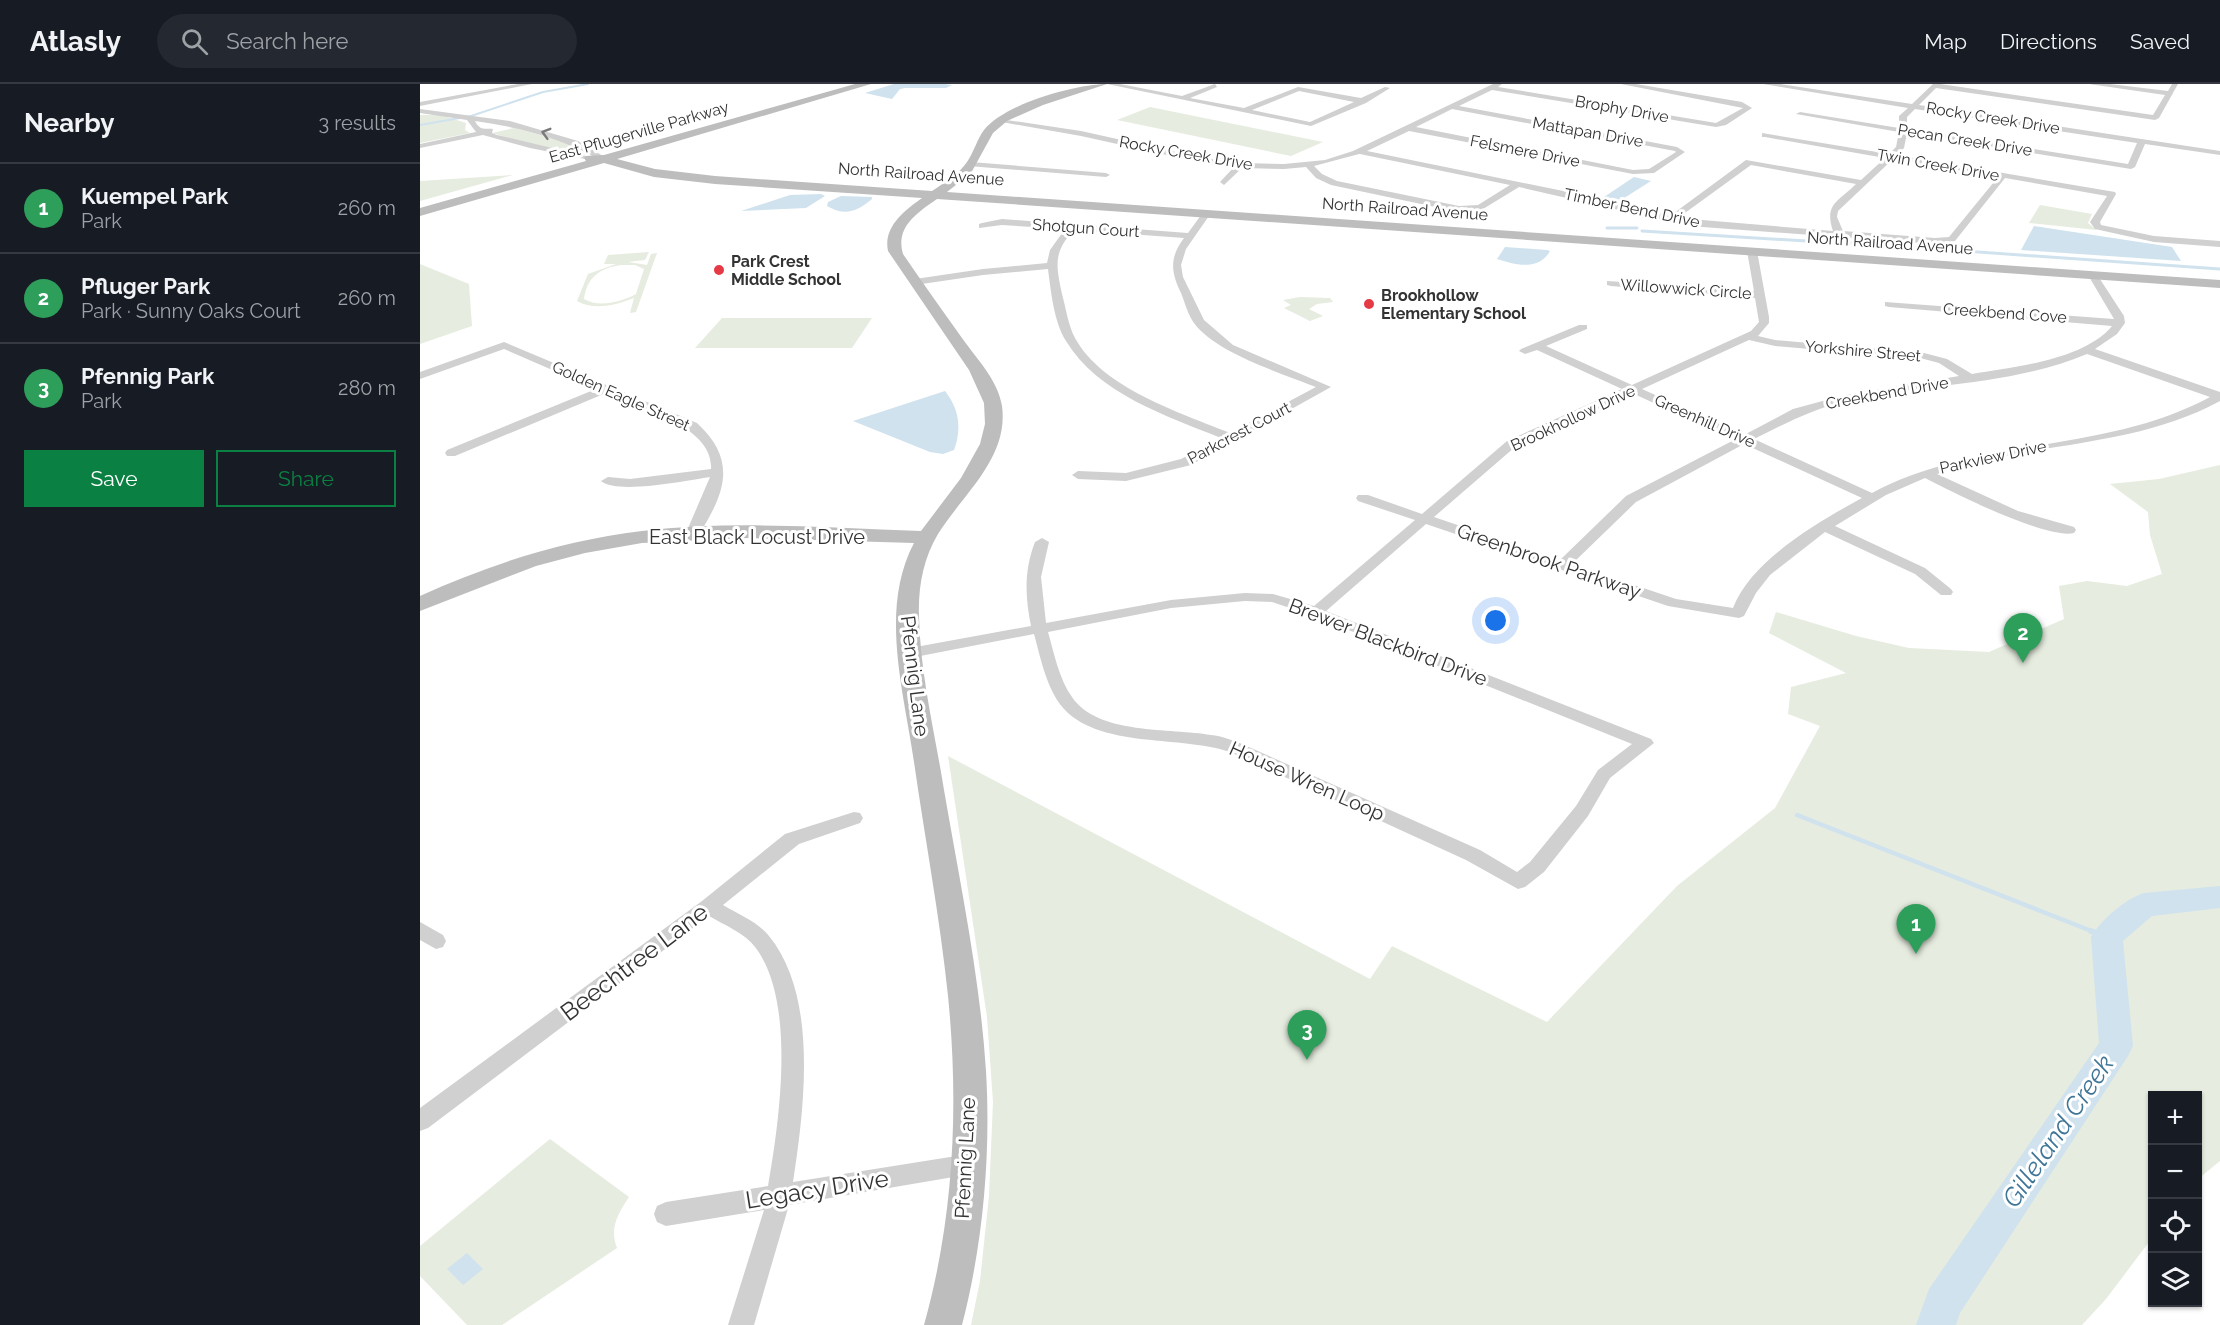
<!DOCTYPE html>
<meta charset="utf-8">
<style>
:root{--surface:#171b24;--page:#242831;--text:#f1f3f6;--muted:#9ea1a6;--line:#363941;--accent:#0b8043}
body{margin:0;font-family:Raleway,sans-serif;background:var(--page);color:var(--text)}
.controls{position:absolute;right:18px;bottom:18px;display:grid;overflow:hidden;border-radius:0px;box-shadow:0 2px 4px #0004}
.controls button{width:54px;height:54px;display:grid;place-items:center;padding:0;border:0;border-bottom:2px solid var(--line);background:var(--surface);color:var(--text);font:30px sans-serif}
.you{position:absolute;left:1076px;top:537px;width:21px;height:21px;margin:-15px;border:4px solid #fff;border-radius:50%;background:#1a73e8;box-shadow:0 0 0 9px #1a73e833}
.badge{display:grid;place-items:center;width:39px;height:39px;border-radius:50%;background:var(--accent);color:#fff;font-size:20px;font-weight:700}
.pin{position:absolute;translate:-50% -50px;filter:drop-shadow(0 2px 3px #0008)}
.pin::after{content:'';position:absolute;top:32px;width:21px;height:18px;background:inherit;clip-path:polygon(0 0,100% 0,50% 100%)}
.list{margin:0;padding:0;list-style:none}
h2{display:flex;justify-content:space-between;align-items:center;height:78px;margin:0;padding:0 24px;font-size:26px}
h2 small{font-size:20px;font-weight:400;color:var(--muted)}
.list li{display:grid;grid-template-columns:39px 1fr auto;gap:18px;align-items:center;box-sizing:border-box;height:90px;padding:0 24px;border-top:2px solid var(--line)}
.list b{display:block;font-size:22px;white-space:nowrap}
.list p{margin:0;font-size:20px;white-space:nowrap;color:var(--muted)}
.list em{font-size:20px;font-style:normal;color:var(--muted)}
.actions{display:flex;gap:12px;padding:18px 24px}
.actions a{flex:1;padding:14px 0;border:2px solid var(--accent);border-radius:0px;text-align:center;font-size:21px;color:var(--accent)}
.actions .main{background:var(--accent);color:#fff}
.icon{flex:none;width:33px;height:33px;fill:none;stroke:currentColor;stroke-width:2;stroke-linecap:round;stroke-linejoin:round}
.map{position:relative;flex:none;width:1800px;height:1241px;overflow:hidden}
header{display:flex;align-items:center;gap:36px;box-sizing:border-box;height:84px;padding:0 30px;background:var(--surface);border-bottom:2px solid var(--line)}
header strong{font-size:28px}
nav{display:flex;gap:33px;margin-inline-start:auto;font-size:21px}
.search{width:420px;height:54px;background:var(--page);display:flex;align-items:center;gap:15px;box-sizing:border-box;padding:0 21px;border-radius:33px;color:var(--muted);font-size:22px}
main{display:flex}
aside{flex:1;background:var(--surface)}
.map>svg:first-child{display:block}
.green{fill:#e6ecdf;fill-rule:evenodd}
.water{fill:#cfe2ee}
.lines{fill:none;stroke-linecap:round;stroke-linejoin:round}
.stream-far3{stroke:#cfe2ee;stroke-width:2}
.stream-far2{stroke:#cfe2ee;stroke-width:3}
.stream-far1{stroke:#cfe2ee;stroke-width:4.5}
.stream{stroke:#cfe2ee;stroke-width:6}
.river{fill:#cfe2ee;fill-rule:evenodd}
.street{fill:#d0d0d0;fill-rule:evenodd}
.secondary{fill:#bdbdbd;fill-rule:evenodd}
.oneway{stroke:#7a7a7a}
.poi-dot{fill:#e63946;stroke:#fff;stroke-width:2}
.labels{text-anchor:middle;dominant-baseline:central;stroke-width:6;stroke-linejoin:round;paint-order:stroke}
.far-street-label{font-size:16px;fill:#333;stroke:#fff}
.far-poi-label{font-size:16px;font-weight:bold;fill:#333;stroke:#fff;text-anchor:start}
.street-label{font-size:20px;fill:#333;stroke:#fff}
.near-street-label{font-size:24px;fill:#333;stroke:#fff}
.near-water-label{font-size:26px;font-style:italic;fill:#3f7597;stroke:#fff}
</style>
<header>
<strong>Atlasly</strong>
<div class="search"><svg class="icon" aria-label="search" viewBox="0 0 24 24"><circle cx="10" cy="10" r="6"/><path d="M15 15l6 6"/></svg>Search here</div>
<nav><a>Map</a><a>Directions</a><a>Saved</a></nav>
</header>
<main>
<aside>
<h2>Nearby<small>3 results</small></h2>
<ul class="list">
<li><span class="badge" style="background:#2e9e5b">1</span><div><b>Kuempel Park</b><p>Park</p></div><em>260 m</em></li>
<li><span class="badge" style="background:#2e9e5b">2</span><div><b>Pfluger Park</b><p>Park · Sunny Oaks Court</p></div><em>260 m</em></li>
<li><span class="badge" style="background:#2e9e5b">3</span><div><b>Pfennig Park</b><p>Park</p></div><em>280 m</em></li>
</ul>
<div class="actions"><a class="main">Save</a><a>Share</a></div>
</aside>
<div class="map">
<svg width="1800" height="1241" viewBox="0 0 1800 1241">
<rect width="100%" height="100%" fill="#fff"/>
<g class="green">
<path d="M 730,23 L 903,58 L 871,72 L 697,36 Z"/>
<path d="M 0,31 L 21,31 L 46,39 L 45,46 L 50,49 L 0,59 Z"/>
<path d="M 94,44 L 149,58 L 173,70 C 155,78 92,55 72,49 Z"/>
<path d="M 93,91 L 0,117 L 0,97 Z"/>
<path d="M 1620,121 L 1672,130 L 1668,139 L 1677,146 L 1609,139 Z"/>
<path d="M 229,168 L 225,176 L 208,178 L 227,181 L 231,170 L 237,169 L 216,228 L 210,229 L 214,214 C 197,221 174,227 157,217 L 168,190 L 196,180 L 184,180 L 188,171 ZM 201,181 L 215,181 L 224,185 L 216,210 C 201,218 179,224 164,215 C 167,193 180,184 201,181 Z"/>
<path d="M 0,180 L 49,200 L 52,242 L 0,260 Z"/>
<path d="M 880,213 L 910,214 L 913,218 L 897,220 L 889,225 L 903,232 L 890,237 L 864,224 L 871,221 L 863,216 Z"/>
<path d="M 302,234 L 452,234 L 432,264 L 275,264 Z"/>
<path d="M 1800,381 L 1800,1077 L 1778,1095 L 1778,1012 L 1732,1012 L 1732,1154 L 1686,1215 L 1662,1241 L 551,1241 L 560,1197 L 569,1112 L 573,1018 L 567,933 L 528,672 L 950,895 L 972,862 L 1127,938 L 1257,802 L 1355,724 L 1400,642 L 1368,630 L 1371,603 L 1426,589 L 1349,549 L 1356,528 L 1436,552 L 1489,564 L 1569,568 L 1644,535 L 1639,502 L 1667,497 L 1707,502 L 1742,490 L 1730,451 L 1728,428 L 1690,400 L 1739,395 Z"/>
<path d="M 130,1055 L 209,1113 C 198,1130 189,1144 197,1164 L 82,1241 L 47,1241 L 0,1192 L 0,1162 Z"/>
</g>
<g class="water">
<path d="M 474,0 L 525,0 L 532,1 L 526,4 L 485,4 L 480,5 L 472,15 L 445,9 Z"/>
<path d="M 1214,93 L 1231,97 L 1201,116 L 1184,113 Z"/>
<path d="M 401,110 L 405,112 L 386,124 L 321,127 L 370,111 Z"/>
<path d="M 421,112 L 452,113 L 452,115 C 437,127 426,133 407,122 L 408,118 Z"/>
<path d="M 1614,142 L 1752,163 L 1761,177 L 1601,166 Z"/>
<path d="M 1085,163 L 1127,166 L 1130,167 C 1119,187 1095,181 1077,175 Z"/>
<path d="M 525,307 C 539,325 542,344 534,366 L 523,370 L 510,368 L 433,337 Z"/>
<path d="M 47,1169 L 63,1185 L 43,1201 L 27,1185 Z"/>
</g>
<g class="lines">
<path class="stream-far3" d="M 0,41 L 51,32 L 123,8 L 168,0"/>
<g class="stream-far2">
<path d="M 1187,144 L 1217,144"/>
<path d="M 1222,147 L 1419,159"/>
<path d="M 1431,159 L 1800,185"/>
</g>
<path class="stream-far1" d="M 1377,731 L 1674,848"/>
<path class="stream" d="M 1671,847 L 1687,853"/>
<path class="river" d="M 1800,802 L 1800,824 L 1732,832 L 1703,857 L 1713,962 L 1708,972 L 1540,1229 L 1536,1241 L 1496,1241 L 1509,1205 L 1679,959 L 1671,853 C 1681,836 1705,815 1724,809 Z"/>
<g class="street">
<path d="M 98,0 L 112,0 L 0,22 L 0,18 Z"/>
<path d="M 687,0 L 700,0 L 762,12 L 795,0 L 797,3 L 770,14 L 824,24 L 878,3 L 941,14 L 965,3 L 970,4 L 946,19 L 891,42 ZM 879,7 L 934,18 L 890,38 L 832,26 Z"/>
<path d="M 1073,0 L 1082,0 L 1078,3 L 1296,39 L 1323,24 L 1201,0 L 1216,0 L 1322,18 L 1332,24 L 1306,41 L 1296,43 L 1072,6 L 1039,22 L 1257,63 L 1265,68 L 1234,89 L 1213,90 L 989,47 L 947,67 L 1168,112 L 1250,132 L 1326,76 L 1441,96 L 1465,74 L 1345,53 L 1342,53 L 1342,49 L 1469,70 L 1476,63 L 1479,48 L 1376,30 L 1380,28 L 1479,44 L 1479,32 L 1488,24 L 1343,0 L 1360,0 L 1492,20 L 1513,0 L 1520,0 L 1733,31 L 1745,11 L 1669,0 L 1690,0 L 1748,7 L 1752,0 L 1758,0 L 1739,34 L 1735,36 L 1516,4 L 1499,21 L 1800,67 L 1800,71 L 1725,60 L 1715,83 L 1711,85 L 1487,49 L 1484,64 L 1477,71 L 1695,108 L 1696,110 L 1680,138 L 1681,141 L 1734,152 L 1800,157 L 1800,163 L 1734,158 L 1675,145 L 1670,138 L 1687,112 L 1585,94 L 1535,157 L 1515,160 L 1269,142 L 1099,103 L 1063,125 L 1039,128 L 911,101 L 896,94 L 886,83 L 864,85 L 822,84 L 804,101 L 800,98 L 814,83 L 783,79 L 661,52 L 576,37 L 580,35 L 661,47 L 783,74 L 823,79 L 864,80 L 905,76 L 933,67 ZM 1032,25 L 1255,67 L 1256,68 L 1229,85 L 1213,86 L 996,43 ZM 1495,25 L 1717,59 L 1708,80 L 1487,45 L 1487,33 ZM 939,70 L 940,70 L 1090,101 L 1058,121 L 1039,122 L 917,97 L 902,90 L 894,82 ZM 1473,75 L 1578,93 L 1529,153 L 1515,154 L 1423,147 L 1417,133 L 1418,127 ZM 1331,81 L 1436,100 C 1418,118 1404,120 1413,147 L 1258,134 Z"/>
<path d="M 0,25 L 90,37 L 158,57 L 183,72 L 176,74 C 139,53 97,43 55,37 C 60,47 64,44 73,45 L 72,49 L 77,51 L 174,74 L 170,76 L 110,64 L 63,51 L 0,64 L 0,60 L 56,48 L 47,36 L 0,29 Z"/>
<path d="M 551,78 L 686,89 L 690,91 L 686,93 L 548,82 L 548,78 Z"/>
<path d="M 784,127 L 791,129 L 766,165 L 761,181 L 763,193 L 784,236 L 813,261 L 911,303 L 771,381 L 706,397 L 658,395 L 652,391 L 658,387 L 706,389 L 761,375 L 801,354 C 747,332 678,310 646,257 C 634,238 631,208 628,185 L 563,191 L 495,201 L 490,198 L 495,195 L 563,185 L 627,179 L 630,166 L 645,145 L 582,141 L 559,144 L 559,140 L 562,139 L 582,135 L 768,149 ZM 654,146 L 764,154 C 749,174 751,188 761,209 C 765,219 768,231 774,239 C 796,269 861,289 896,303 L 810,349 C 761,329 682,304 655,254 C 648,241 646,224 642,210 C 636,181 633,168 654,146 Z"/>
<path d="M 1332,164 L 1337,167 L 1349,233 L 1349,239 L 1338,252 L 1355,256 L 1504,269 L 1527,275 L 1552,290 C 1594,283 1664,276 1692,242 L 1469,223 L 1465,222 L 1465,218 L 1694,235 L 1668,191 L 1676,189 L 1704,232 L 1705,239 L 1697,250 L 1675,265 L 1800,308 L 1800,317 C 1712,365 1610,357 1517,390 L 1598,427 L 1654,443 L 1656,446 L 1654,449 C 1627,456 1532,408 1505,394 L 1466,411 L 1415,442 L 1505,484 L 1531,505 L 1533,508 L 1531,511 L 1521,511 L 1495,490 L 1405,448 L 1350,491 L 1336,509 L 1324,532 L 1319,534 L 1248,522 L 1006,440 L 906,527 L 1231,655 L 1234,659 L 1190,694 L 1168,732 L 1124,788 L 1105,803 L 1098,805 L 1046,776 L 810,668 C 759,650 670,667 637,616 C 625,597 620,572 614,550 L 490,574 L 482,569 L 490,564 L 611,542 C 605,513 604,486 615,458 L 622,454 L 629,458 L 621,493 L 626,539 L 751,516 L 825,509 L 853,510 L 894,522 L 995,436 L 938,417 L 936,414 L 938,411 L 948,411 L 1002,430 L 1087,357 L 1202,305 L 1117,266 L 1105,270 L 1099,267 L 1101,265 L 1159,241 L 1167,241 L 1167,245 L 1126,262 L 1212,301 L 1331,247 L 1339,238 L 1335,214 L 1191,202 L 1187,201 L 1187,197 L 1334,207 L 1327,167 ZM 1329,256 L 1355,262 L 1504,275 L 1519,279 L 1539,292 L 1421,312 L 1373,325 L 1324,351 L 1222,305 ZM 1667,270 L 1790,313 C 1685,370 1558,352 1452,409 L 1334,355 C 1364,340 1393,325 1426,317 C 1506,299 1591,302 1667,270 ZM 1212,309 L 1314,356 L 1206,412 L 1140,476 L 1014,433 L 1095,363 ZM 1324,360 L 1442,414 C 1400,437 1331,476 1313,524 L 1256,515 L 1152,480 L 1216,418 ZM 825,517 L 852,518 L 891,531 L 1212,660 L 1178,686 L 1156,722 L 1110,778 L 1097,788 L 1060,766 L 822,660 C 812,656 802,652 791,651 C 751,644 677,651 652,613 C 639,595 634,569 628,548 L 751,524 Z"/>
<path d="M 84,258 L 277,339 C 318,377 305,409 278,452 L 273,453 L 266,449 L 290,393 C 269,396 197,411 181,397 L 188,393 L 210,395 L 291,385 C 294,342 218,323 186,309 L 35,372 L 27,372 L 25,369 L 27,366 L 176,305 L 84,265 L 0,295 L 0,288 Z"/>
<path d="M 434,728 L 440,729 L 443,734 L 440,739 L 379,760 L 303,821 C 318,830 338,838 349,852 C 399,913 384,1026 373,1098 L 549,1070 L 557,1073 L 561,1081 L 557,1089 L 369,1121 L 334,1241 L 308,1241 L 344,1126 L 246,1142 L 237,1138 L 234,1130 L 237,1122 L 246,1118 L 348,1102 C 359,1039 377,917 335,863 C 325,849 304,841 289,832 L 8,1044 L 0,1047 L 0,1024 L 282,817 L 365,750 Z"/>
<path d="M 0,838 L 23,851 L 26,857 L 23,863 L 16,865 L 0,856 Z"/>
</g>
<path class="secondary" d="M 435,0 L 451,0 L 197,75 L 235,85 L 295,92 L 512,107 C 524,99 539,90 547,78 C 554,68 557,55 564,46 C 584,20 656,0 687,0 L 623,21 L 587,37 L 573,49 L 551,89 L 527,108 L 1800,196 L 1800,204 L 517,115 C 497,129 475,143 483,170 C 502,198 522,226 542,254 C 556,274 578,296 582,322 C 589,374 543,410 518,450 C 503,475 498,504 499,532 C 500,590 515,649 524,706 C 540,799 560,893 566,987 C 571,1071 563,1160 542,1241 L 504,1241 C 534,1134 539,1022 528,912 C 520,834 505,755 494,678 C 484,608 459,525 494,459 L 328,454 L 222,459 L 165,469 L 116,482 L 0,527 L 0,512 C 70,480 145,456 222,447 C 315,436 408,444 501,447 L 541,394 L 560,360 L 565,340 L 564,319 L 549,286 L 468,167 C 463,143 484,127 502,114 L 295,100 L 234,93 L 184,79 L 0,132 L 0,124 L 166,77 L 164,74 L 166,72 L 184,71 Z"/>
</g>
<defs><path id="oneway-chevron" d="M-2-3.5L2.5 0L-2 3.5" fill="none" stroke-width="1.6" stroke-linecap="round" stroke-linejoin="round" transform="scale(1.5)"/></defs>
<use class="oneway" href="#oneway-chevron" transform="translate(126 49) rotate(-164)"/>
<g class="poi-dot">
<circle cx="299" cy="186" r="6"/>
<circle cx="949" cy="220" r="6"/>
</g>
<g class="labels">
<g class="far-street-label">
<text transform="translate(1202 25) rotate(10)">Brophy Drive</text>
<text transform="translate(1573 34) rotate(9)">Rocky Creek Drive</text>
<text transform="translate(219 48) rotate(-16)">East Pflugerville Parkway</text>
<text transform="translate(1168 48) rotate(10)">Mattapan Drive</text>
<text transform="translate(1545 56) rotate(9)">Pecan Creek Drive</text>
<text transform="translate(1105 67) rotate(11)">Felsmere Drive</text>
<text transform="translate(766 69) rotate(10)">Rocky Creek Drive</text>
<text transform="translate(1518 81) rotate(10)">Twin Creek Drive</text>
<text transform="translate(501 90) rotate(4)">North Railroad Avenue</text>
<text transform="translate(1212 124) rotate(12)">Timber Bend Drive</text>
<text transform="translate(985 125) rotate(4)">North Railroad Avenue</text>
<text transform="translate(666 144) rotate(4)">Shotgun Court</text>
<text transform="translate(1470 159) rotate(4)">North Railroad Avenue</text>
<text transform="translate(1266 205) rotate(4)">Willowwick Circle</text>
<text transform="translate(1585 229) rotate(4)">Creekbend Cove</text>
<text transform="translate(1443 267) rotate(5)">Yorkshire Street</text>
<text transform="translate(1467 309) rotate(-10)">Creekbend Drive</text>
<text transform="translate(201 312) rotate(24)">Golden Eagle Street</text>
<text transform="translate(1153 334) rotate(-25)">Brookhollow Drive</text>
<text transform="translate(1285 337) rotate(24)">Greenhill Drive</text>
<text transform="translate(819 349) rotate(-28)">Parkcrest Court</text>
<text transform="translate(1573 373) rotate(-12)">Parkview Drive</text>
</g>
<g class="far-poi-label">
<text x="311" y="177">Park Crest<tspan x="311" dy="18">Middle School</tspan></text>
<text x="961" y="211">Brookhollow<tspan x="961" dy="18">Elementary School</tspan></text>
</g>
<g class="street-label">
<text x="337" y="453">East Black Locust Drive</text>
<text transform="translate(1129 477) rotate(19)">Greenbrook Parkway</text>
<text transform="translate(968 558) rotate(21)">Brewer Blackbird Drive</text>
<text transform="translate(495 592) rotate(83)">Pfennig Lane</text>
<text transform="translate(887 697) rotate(24)">House Wren Loop</text>
<text transform="translate(545 1074) rotate(-87)">Pfennig Lane</text>
</g>
<g class="near-street-label">
<text transform="translate(214 878) rotate(-37)">Beechtree Lane</text>
<text transform="translate(397 1105) rotate(-9)">Legacy Drive</text>
</g>
<g class="near-water-label">
<text transform="translate(1638 1047) rotate(-56)">Gilleland Creek</text>
</g>
</g>
</svg>
<div class="controls">
<button>+</button>
<button>−</button>
<button><svg class="icon" aria-label="locate" viewBox="0 0 24 24"><circle cx="12" cy="12" r="6"/><path d="M12 2v4M12 18v4M2 12h4M18 12h4"/></svg></button>
<button><svg class="icon" aria-label="layers" viewBox="0 0 24 24"><path d="M12 4l9 5-9 5-9-5zM3 14l9 5 9-5"/></svg></button>
</div>
<div class="you"></div>
<div class="pin badge" style="left:1496px;top:870px;background:#2e9e5b">1</div>
<div class="pin badge" style="left:1603px;top:579px;background:#2e9e5b">2</div>
<div class="pin badge" style="left:887px;top:976px;background:#2e9e5b">3</div>
</div>
</main>
